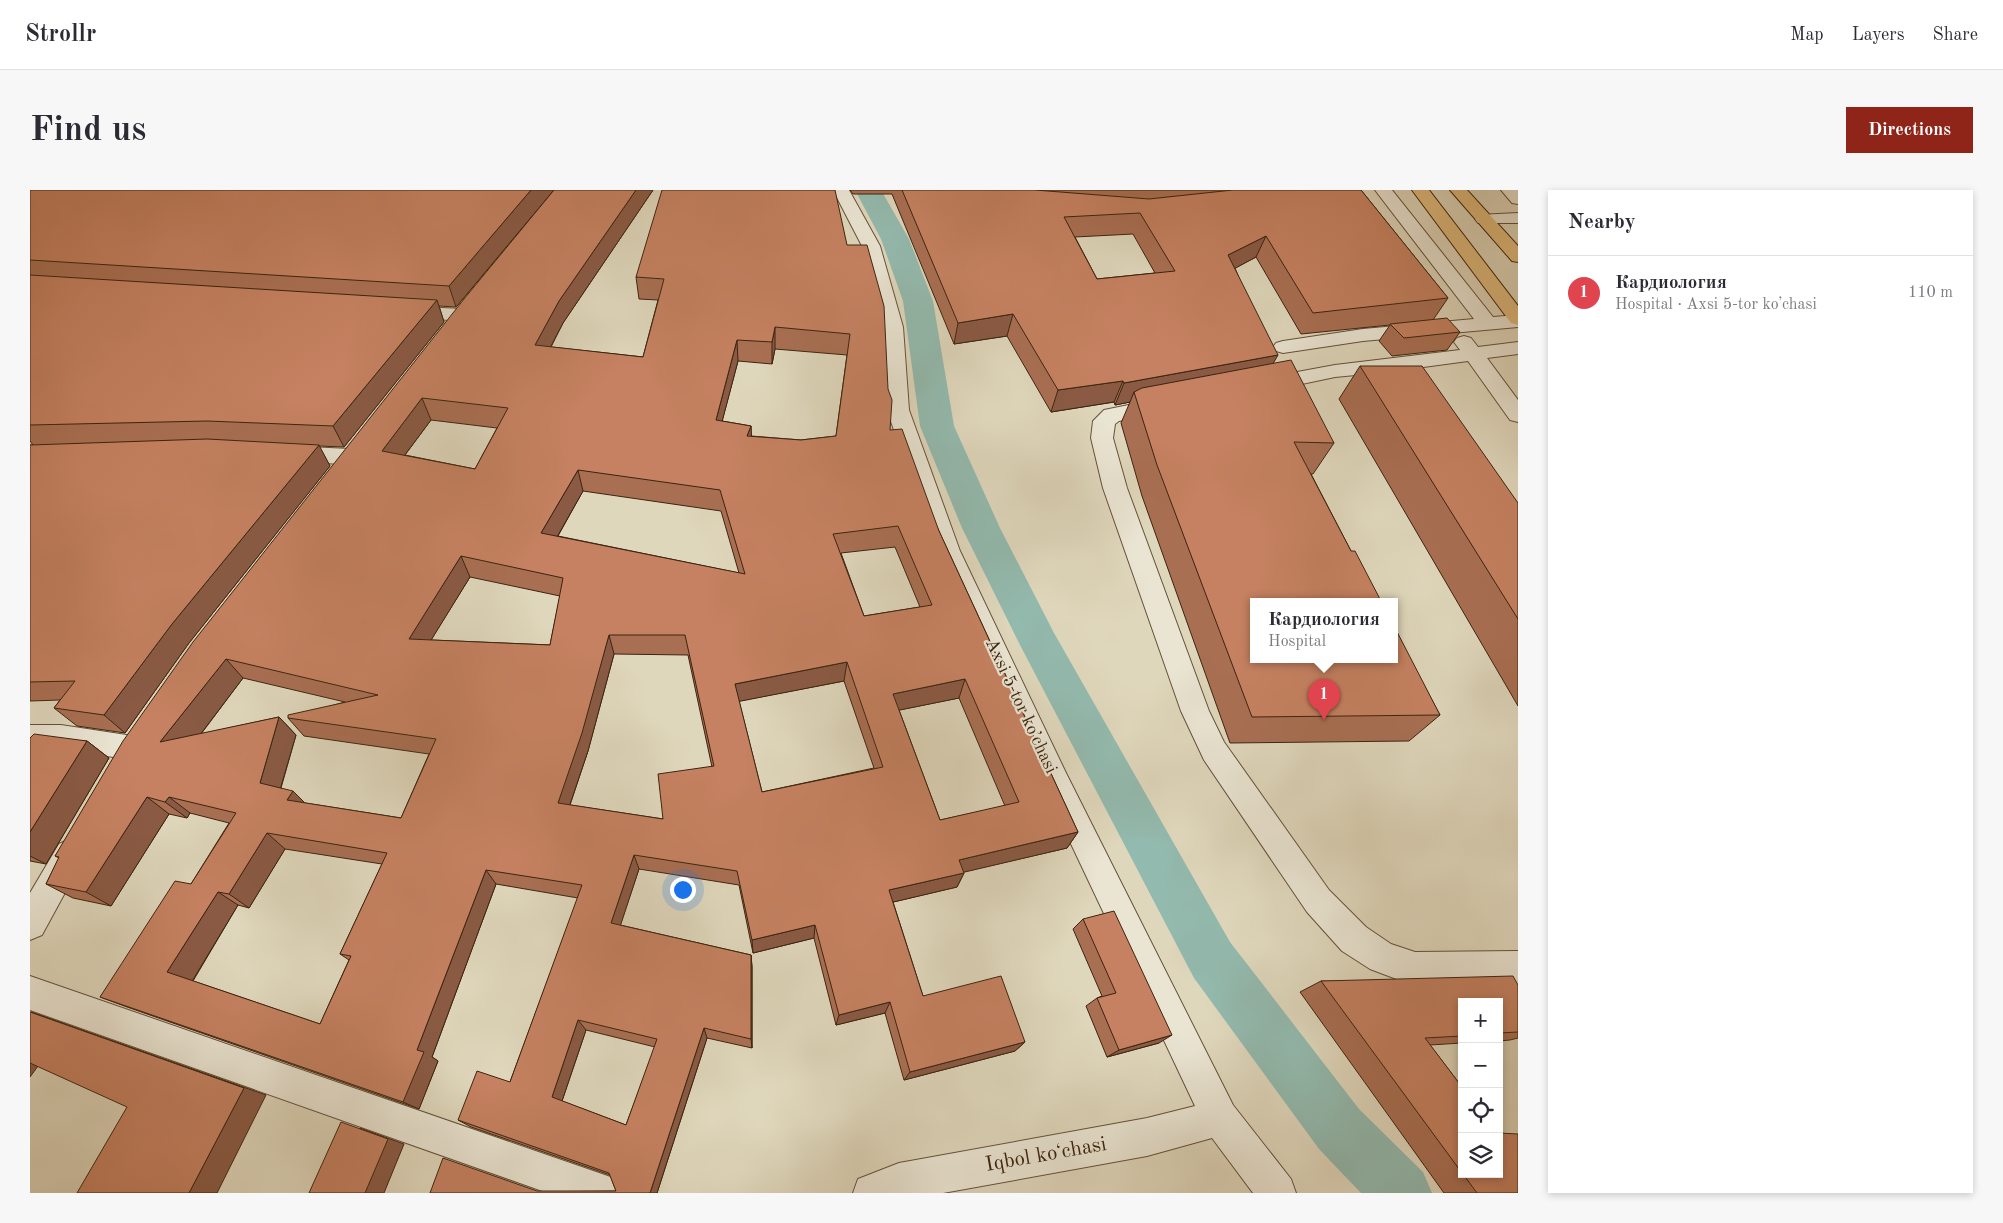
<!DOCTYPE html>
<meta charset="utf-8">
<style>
:root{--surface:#fff;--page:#f7f7f7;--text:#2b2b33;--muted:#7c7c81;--line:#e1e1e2;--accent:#8f2418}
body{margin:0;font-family:"Old Standard TT",serif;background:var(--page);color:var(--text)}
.controls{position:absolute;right:15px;bottom:15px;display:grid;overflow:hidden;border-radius:0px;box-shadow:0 2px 8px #0003}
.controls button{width:45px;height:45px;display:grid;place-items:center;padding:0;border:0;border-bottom:1px solid var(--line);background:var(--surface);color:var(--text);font:25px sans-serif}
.you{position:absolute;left:652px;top:699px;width:18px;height:18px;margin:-12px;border:4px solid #fff;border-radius:50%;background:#1a73e8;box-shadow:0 0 0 8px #1a73e833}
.badge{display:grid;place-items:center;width:32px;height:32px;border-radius:50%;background:var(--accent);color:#fff;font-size:16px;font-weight:700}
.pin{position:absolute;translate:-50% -41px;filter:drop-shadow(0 1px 2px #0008)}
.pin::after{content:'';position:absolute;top:26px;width:18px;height:15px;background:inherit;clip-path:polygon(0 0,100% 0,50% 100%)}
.popup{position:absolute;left:1220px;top:408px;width:148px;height:65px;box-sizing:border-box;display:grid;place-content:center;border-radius:0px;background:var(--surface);filter:drop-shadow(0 1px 4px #0005);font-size:16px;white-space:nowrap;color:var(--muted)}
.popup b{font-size:19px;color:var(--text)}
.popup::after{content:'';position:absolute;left:50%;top:100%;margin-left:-10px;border:10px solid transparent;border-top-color:var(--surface)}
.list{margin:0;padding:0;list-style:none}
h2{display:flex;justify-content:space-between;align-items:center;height:65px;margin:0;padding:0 20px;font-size:21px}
h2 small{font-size:16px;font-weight:400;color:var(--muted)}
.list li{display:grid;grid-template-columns:32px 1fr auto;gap:15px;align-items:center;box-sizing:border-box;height:75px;padding:0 20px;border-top:1px solid var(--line)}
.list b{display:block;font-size:19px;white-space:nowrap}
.list p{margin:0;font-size:16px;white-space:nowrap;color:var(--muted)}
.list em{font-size:16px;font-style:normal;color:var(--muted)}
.icon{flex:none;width:28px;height:28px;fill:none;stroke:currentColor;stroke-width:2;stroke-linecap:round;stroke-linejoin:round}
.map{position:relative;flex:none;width:1488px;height:1003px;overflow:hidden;border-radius:0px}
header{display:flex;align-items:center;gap:30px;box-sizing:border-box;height:70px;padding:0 25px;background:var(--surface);border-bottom:1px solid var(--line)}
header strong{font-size:24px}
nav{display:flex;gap:28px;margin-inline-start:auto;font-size:18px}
.intro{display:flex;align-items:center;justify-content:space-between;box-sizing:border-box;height:120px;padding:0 30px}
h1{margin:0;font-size:35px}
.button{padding:12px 22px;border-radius:0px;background:var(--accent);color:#fff;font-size:18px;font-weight:700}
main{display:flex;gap:30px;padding:0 30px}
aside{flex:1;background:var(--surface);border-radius:0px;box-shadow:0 2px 8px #0003}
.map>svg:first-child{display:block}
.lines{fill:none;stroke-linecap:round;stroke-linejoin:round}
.canal{fill:#93baae;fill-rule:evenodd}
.minor-casing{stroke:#65513b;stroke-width:2}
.major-casing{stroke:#3c2410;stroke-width:2}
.minor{fill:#eae5d3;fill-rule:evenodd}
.major{fill:#e0bc7e;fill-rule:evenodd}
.wall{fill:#a96f53;stroke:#3c2410;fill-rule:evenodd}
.shaded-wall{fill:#8a5a44;stroke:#3c2410}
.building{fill:#c58161;stroke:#3c2410;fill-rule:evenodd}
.labels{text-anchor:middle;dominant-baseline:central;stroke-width:4.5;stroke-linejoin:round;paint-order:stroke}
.street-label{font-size:18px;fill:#3c2410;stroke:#eae5d3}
.near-street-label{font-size:21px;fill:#3c2410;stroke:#eae5d3}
</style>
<header>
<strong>Strollr</strong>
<nav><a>Map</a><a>Layers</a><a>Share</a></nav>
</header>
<div class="intro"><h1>Find us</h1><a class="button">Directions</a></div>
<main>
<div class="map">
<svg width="1488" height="1003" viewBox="0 0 1488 1003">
<rect width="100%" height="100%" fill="#dfd7bc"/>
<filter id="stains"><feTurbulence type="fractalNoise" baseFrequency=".004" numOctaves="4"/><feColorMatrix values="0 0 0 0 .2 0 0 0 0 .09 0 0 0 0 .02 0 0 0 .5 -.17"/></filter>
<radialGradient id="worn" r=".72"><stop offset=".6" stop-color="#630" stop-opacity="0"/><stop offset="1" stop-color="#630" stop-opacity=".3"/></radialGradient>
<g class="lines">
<path class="canal" d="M 825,0 L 851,0 L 879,49 L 903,111 L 924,236 L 970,338 L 1024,443 L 1200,752 L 1329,919 L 1393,982 L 1402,1003 L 1331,1003 L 1289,959 L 1164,788 L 990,455 L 932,338 L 890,236 L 873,111 L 851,49 Z"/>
<g class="minor-casing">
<g id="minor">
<path d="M 803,0 L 819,0 L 850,56 L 873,137 L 879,220 L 930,361 L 1036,583 L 1203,915 L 1261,989 L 1266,1003 L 1223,1003 L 1182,948 L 1117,966 L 913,1003 L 823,1003 L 828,989 L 869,973 L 1117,928 L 1165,916 L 1016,601 L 906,361 L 857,220 L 853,137 L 832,56 Z"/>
<path d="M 1345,0 L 1362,0 L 1463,127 L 1488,125 L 1488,137 L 1333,151 L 1253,163 L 1246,161 L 1243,157 L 1246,153 L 1253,151 L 1333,139 L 1444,129 Z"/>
<path d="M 1471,0 L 1488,0 L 1488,14 L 1482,13 Z"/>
<path d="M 1488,23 L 1488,33 L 1448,33 L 1445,29 L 1448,25 Z"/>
<path d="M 373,116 L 432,119 L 439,121 L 442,125 L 439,129 L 432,131 L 366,126 L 363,122 L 366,118 Z"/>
<path d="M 1434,146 L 1441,148 L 1448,157 L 1488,152 L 1488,164 L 1457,168 L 1488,210 L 1488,232 L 1480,230 L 1438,171 L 1386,178 L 1393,189 L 1390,194 L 1383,195 L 1376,194 L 1367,181 L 1305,187 L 1234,202 L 1227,200 L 1224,195 L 1227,190 L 1234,188 L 1305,175 L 1430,160 L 1424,152 L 1427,148 Z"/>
<path d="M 1133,208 L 1141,210 L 1144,215 L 1141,220 L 1089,231 L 1085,234 L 1083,248 L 1097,298 L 1179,521 L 1194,552 L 1299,700 L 1336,737 L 1361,754 L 1385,762 L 1488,761 L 1488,795 L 1385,796 L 1340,779 L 1312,761 L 1277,722 L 1174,570 L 1151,521 L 1073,298 L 1061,248 L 1063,231 L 1074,220 Z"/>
<path d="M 257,256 L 320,259 L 328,262 L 331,267 L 328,272 L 320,275 L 249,269 L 246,264 L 249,259 Z"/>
<path d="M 0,535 L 31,535 L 103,546 L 113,549 L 117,558 L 113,567 L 103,570 L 31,559 L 0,559 Z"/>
<path d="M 40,649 L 51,654 L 56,664 L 12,745 L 0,750 L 0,703 L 29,654 Z"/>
<path d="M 0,786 L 572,984 L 586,989 L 591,1003 L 518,1003 L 0,820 Z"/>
</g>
</g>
<g class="major-casing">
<g id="major">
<path d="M 1382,0 L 1399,0 L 1488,116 L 1488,135 L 1481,133 Z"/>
<path d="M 1420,0 L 1437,0 L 1488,56 L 1488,72 L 1482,71 Z"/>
</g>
</g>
<use href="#minor" class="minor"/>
<use href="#major" class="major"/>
</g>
<g class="wall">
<path d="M 0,0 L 524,0 L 426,117 L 409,116 L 414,132 L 314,257 L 289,256 L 300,276 L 159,453 L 95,543 L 47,536 L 24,518 L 30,510 L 0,511 L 0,255 L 3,255 L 0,251 Z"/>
<path d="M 524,0 L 623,0 L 533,133 L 521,157 L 613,167 L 628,110 L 609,109 L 606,87 L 817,55 L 860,240 L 909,341 L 1048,642 L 1037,658 L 933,682 L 934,683 L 927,697 L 863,712 L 893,806 L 995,852 L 985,861 L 874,890 L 855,823 L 806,835 L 784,748 L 723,763 L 709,695 L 609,679 L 590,735 L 721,765 L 722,777 L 722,858 L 677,848 L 627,1003 L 400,1003 L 586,1001 L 580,985 L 441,937 L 428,930 L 480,892 L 548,708 L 466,694 L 402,867 L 408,871 L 389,919 L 97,817 L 70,807 L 161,694 L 199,633 L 160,623 L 157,628 L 139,624 L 81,716 L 43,708 L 16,694 L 29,668 L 25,666 ZM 745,159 L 817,165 L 806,246 L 771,250 L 721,246 L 721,236 L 692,231 L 708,171 L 742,174 ZM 401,230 L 467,238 L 445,279 L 375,265 ZM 553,301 L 691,321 L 709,383 L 528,346 ZM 865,357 L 890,417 L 834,426 L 811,363 ZM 440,387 L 530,406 L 520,455 L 401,450 ZM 584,464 L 658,465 L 682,577 L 633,629 L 540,615 L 558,561 ZM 213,488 L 315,512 L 258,528 L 274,546 L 399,564 L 371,628 L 275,613 L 251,598 L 266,545 L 249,527 L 171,544 ZM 814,491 L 844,578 L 732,602 L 709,511 ZM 929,508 L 975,616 L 910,630 L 869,520 ZM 255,659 L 352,674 L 310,764 L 319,770 L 290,834 L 163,791 L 208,715 L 219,718 ZM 556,840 L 625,857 L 596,935 L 532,911 Z"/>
<path d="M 820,0 L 1331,0 L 1418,108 L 1403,130 L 1430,142 L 1417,160 L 1362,166 L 1349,151 L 1360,135 L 1271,144 L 1226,67 L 1205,78 L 1243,173 L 1304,253 L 1283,284 L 1281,284 L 1321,361 L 1410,525 L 1379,551 L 1200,553 L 1112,306 L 1091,233 L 1100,212 L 1085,215 L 1084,212 L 1021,222 L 977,146 L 924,154 L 862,4 L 823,4 ZM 1103,44 L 1125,83 L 1067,89 L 1045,47 Z"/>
<path d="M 1330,176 L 1488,313 L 1488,516 L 1309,209 Z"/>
<path d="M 0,548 L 57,551 L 79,568 L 16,674 L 0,671 Z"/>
<path d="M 1053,729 L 1129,853 L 1077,867 L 1056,816 L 1067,808 L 1072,806 L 1043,739 Z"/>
<path d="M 1291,791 L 1488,795 L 1488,848 L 1480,850 L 1469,851 L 1469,812 L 1432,812 L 1432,853 L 1400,855 L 1432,897 L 1432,984 L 1469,984 L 1488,1003 L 1414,1003 L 1270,802 Z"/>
</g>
<g class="shaded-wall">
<path d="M 501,0 L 524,0 L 426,117 L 419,96 Z"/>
<path d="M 606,0 L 623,0 L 533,133 L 510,177 L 505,155 L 529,111 Z"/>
<path d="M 1236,46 L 1226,67 L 1189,87 L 1198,65 Z"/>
<path d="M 407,110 L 414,132 L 314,257 L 303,236 Z"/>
<path d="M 983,124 L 977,146 L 924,154 L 928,133 Z"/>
<path d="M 745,137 L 745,159 L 742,174 L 742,152 Z"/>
<path d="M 707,150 L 708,171 L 687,251 L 686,230 Z"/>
<path d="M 1248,165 L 1236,186 L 1104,202 L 1100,212 L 1085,215 L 1094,193 Z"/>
<path d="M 1093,191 L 1084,212 L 1021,222 L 1028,200 Z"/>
<path d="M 392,208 L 401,230 L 362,282 L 352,261 Z"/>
<path d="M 721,236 L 722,257 L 717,246 Z"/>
<path d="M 289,255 L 300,276 L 159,453 L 95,543 L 74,525 L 142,434 Z"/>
<path d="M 548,280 L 553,301 L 518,363 L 511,343 Z"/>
<path d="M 431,366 L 440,387 L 390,468 L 379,449 Z"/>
<path d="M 579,445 L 584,464 L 558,561 L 535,629 L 528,613 Z"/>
<path d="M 196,469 L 213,488 L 151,570 L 130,552 Z"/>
<path d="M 817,472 L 814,491 L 706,512 L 705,494 Z"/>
<path d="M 935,489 L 929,508 L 860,522 L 863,504 Z"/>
<path d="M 249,527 L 266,545 L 247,610 L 230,593 Z"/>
<path d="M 57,551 L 79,568 L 16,674 L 0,666 L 0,642 Z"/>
<path d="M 263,601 L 279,617 L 257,610 Z"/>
<path d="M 117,607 L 139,624 L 81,716 L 56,702 Z"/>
<path d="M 139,607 L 160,623 L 157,628 L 135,612 Z"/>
<path d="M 1048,642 L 1037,658 L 922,685 L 929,670 Z"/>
<path d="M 237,643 L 255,659 L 219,718 L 199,704 Z"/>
<path d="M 604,665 L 609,679 L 587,746 L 581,733 Z"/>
<path d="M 456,680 L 466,694 L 402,867 L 408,871 L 389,919 L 373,912 L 387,860 Z"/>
<path d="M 934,683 L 927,697 L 855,714 L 859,700 Z"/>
<path d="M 188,702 L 208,715 L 161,793 L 137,782 Z"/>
<path d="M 785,735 L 784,748 L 723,763 L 722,750 Z"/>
<path d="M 721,765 L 722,777 L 722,858 L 721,849 Z"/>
<path d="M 860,812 L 855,823 L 806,835 L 809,825 Z"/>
<path d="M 1,822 L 236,905 L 187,1003 L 159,1003 L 214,898 Z"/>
<path d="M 548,830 L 556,840 L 531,914 L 522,907 Z"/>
<path d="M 674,838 L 677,848 L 627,1003 L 620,1003 Z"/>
<path d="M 1142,845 L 1129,853 L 1077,867 L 1089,860 Z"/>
<path d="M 995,852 L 985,861 L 874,890 L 880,882 Z"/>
<path d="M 0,869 L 11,872 L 0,887 Z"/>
<path d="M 330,938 L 374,954 L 354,1003 L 335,1003 Z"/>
</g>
<g class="building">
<path d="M 0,0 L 501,0 L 419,96 L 0,70 Z"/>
<path d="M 524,0 L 606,0 L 529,111 L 505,155 L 613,167 L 634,89 L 606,87 L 632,0 L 805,0 L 817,55 L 837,55 L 854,116 L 858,199 L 862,210 L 860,240 L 872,239 L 909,341 L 1048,642 L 929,670 L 934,683 L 859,700 L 893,806 L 971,786 L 995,852 L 880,882 L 860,812 L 809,825 L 785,735 L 722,750 L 707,681 L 604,665 L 581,733 L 721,765 L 721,849 L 674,838 L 620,1003 L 400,1003 L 413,968 L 507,1001 L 586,1001 L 579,983 L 428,930 L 447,881 L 480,892 L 552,695 L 456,680 L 387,860 L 394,862 L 373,912 L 70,807 L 145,691 L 161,694 L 206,623 L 139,607 L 135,612 L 117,607 L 56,702 L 16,694 L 29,667 L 25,666 L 93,551 L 163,452 L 434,109 ZM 745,137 L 820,144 L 806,246 L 771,250 L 717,246 L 721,236 L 686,230 L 707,150 L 742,152 ZM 392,208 L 478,218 L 445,279 L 352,261 ZM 548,280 L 690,300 L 715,384 L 511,343 ZM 868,336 L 902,415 L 834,426 L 803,344 ZM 431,366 L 533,388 L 520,455 L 379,449 ZM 579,445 L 655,445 L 684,576 L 628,584 L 633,629 L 528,613 L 552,543 ZM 196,469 L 348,505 L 258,525 L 258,528 L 406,549 L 371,628 L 257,610 L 263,601 L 230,593 L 249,527 L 130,552 ZM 817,472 L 853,577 L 732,602 L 705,494 ZM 935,489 L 989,612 L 910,630 L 863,504 ZM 237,643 L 357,663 L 310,764 L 321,766 L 290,834 L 137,782 L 188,702 L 199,704 ZM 548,830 L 627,849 L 596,935 L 522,907 Z"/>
<path d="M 872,0 L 1005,0 L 1119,9 L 1203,0 L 1331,0 L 1418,108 L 1283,123 L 1236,46 L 1198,65 L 1248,165 L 1094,193 L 1093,191 L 1028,200 L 983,124 L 928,133 ZM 1110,23 L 1145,81 L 1067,89 L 1034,27 Z"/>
<path d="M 0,85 L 407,110 L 303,236 L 177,231 L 0,235 Z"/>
<path d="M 1417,128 L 1430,142 L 1374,148 L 1360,134 Z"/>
<path d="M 1261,170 L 1304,253 L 1264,252 L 1321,361 L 1325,361 L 1351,411 L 1224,411 L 1224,469 L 1364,469 L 1364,436 L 1410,525 L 1222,527 L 1127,275 L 1104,202 L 1112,198 Z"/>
<path d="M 1330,176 L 1392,176 L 1488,313 L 1488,429 Z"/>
<path d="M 177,249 L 289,255 L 142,434 L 74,525 L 24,518 L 45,491 L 0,492 L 0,255 Z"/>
<path d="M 4,544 L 57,551 L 0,642 L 0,548 Z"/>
<path d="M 1084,721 L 1142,845 L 1089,860 L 1067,808 L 1086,803 L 1053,729 Z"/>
<path d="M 1483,786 L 1488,795 L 1488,842 L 1469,843 L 1469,812 L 1432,812 L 1432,846 L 1395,848 L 1432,897 L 1432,983 L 1291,791 Z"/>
<path d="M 0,822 L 214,898 L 159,1003 L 47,1003 L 97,917 L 0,873 Z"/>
<path d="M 311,932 L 358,949 L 335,1003 L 279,1003 Z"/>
<path d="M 1469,943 L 1488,944 L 1488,1003 L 1447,1003 L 1433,984 L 1469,984 Z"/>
</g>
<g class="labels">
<g class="street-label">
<text transform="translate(991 516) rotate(65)">Аxsi 5-tor koʼchasi</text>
</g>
<g class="near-street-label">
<text transform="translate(1016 965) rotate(-10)">Iqbol koʻchasi</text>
</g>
</g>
<rect width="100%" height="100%" filter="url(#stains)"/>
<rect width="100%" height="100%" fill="url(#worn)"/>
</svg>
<div class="controls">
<button>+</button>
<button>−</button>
<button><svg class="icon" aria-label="locate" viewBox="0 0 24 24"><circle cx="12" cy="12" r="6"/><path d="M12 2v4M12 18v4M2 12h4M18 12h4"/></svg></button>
<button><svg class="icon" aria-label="layers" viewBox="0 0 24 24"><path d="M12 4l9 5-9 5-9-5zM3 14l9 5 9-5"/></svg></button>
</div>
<div class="you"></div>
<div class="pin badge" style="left:1294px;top:530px;background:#e0444e">1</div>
<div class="popup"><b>Кардиология</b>Hospital</div>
</div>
<aside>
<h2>Nearby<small></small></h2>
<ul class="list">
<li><span class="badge" style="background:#e0444e">1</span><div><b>Кардиология</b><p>Hospital · Аxsi 5-tor koʼchasi</p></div><em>110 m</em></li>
</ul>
</aside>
</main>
